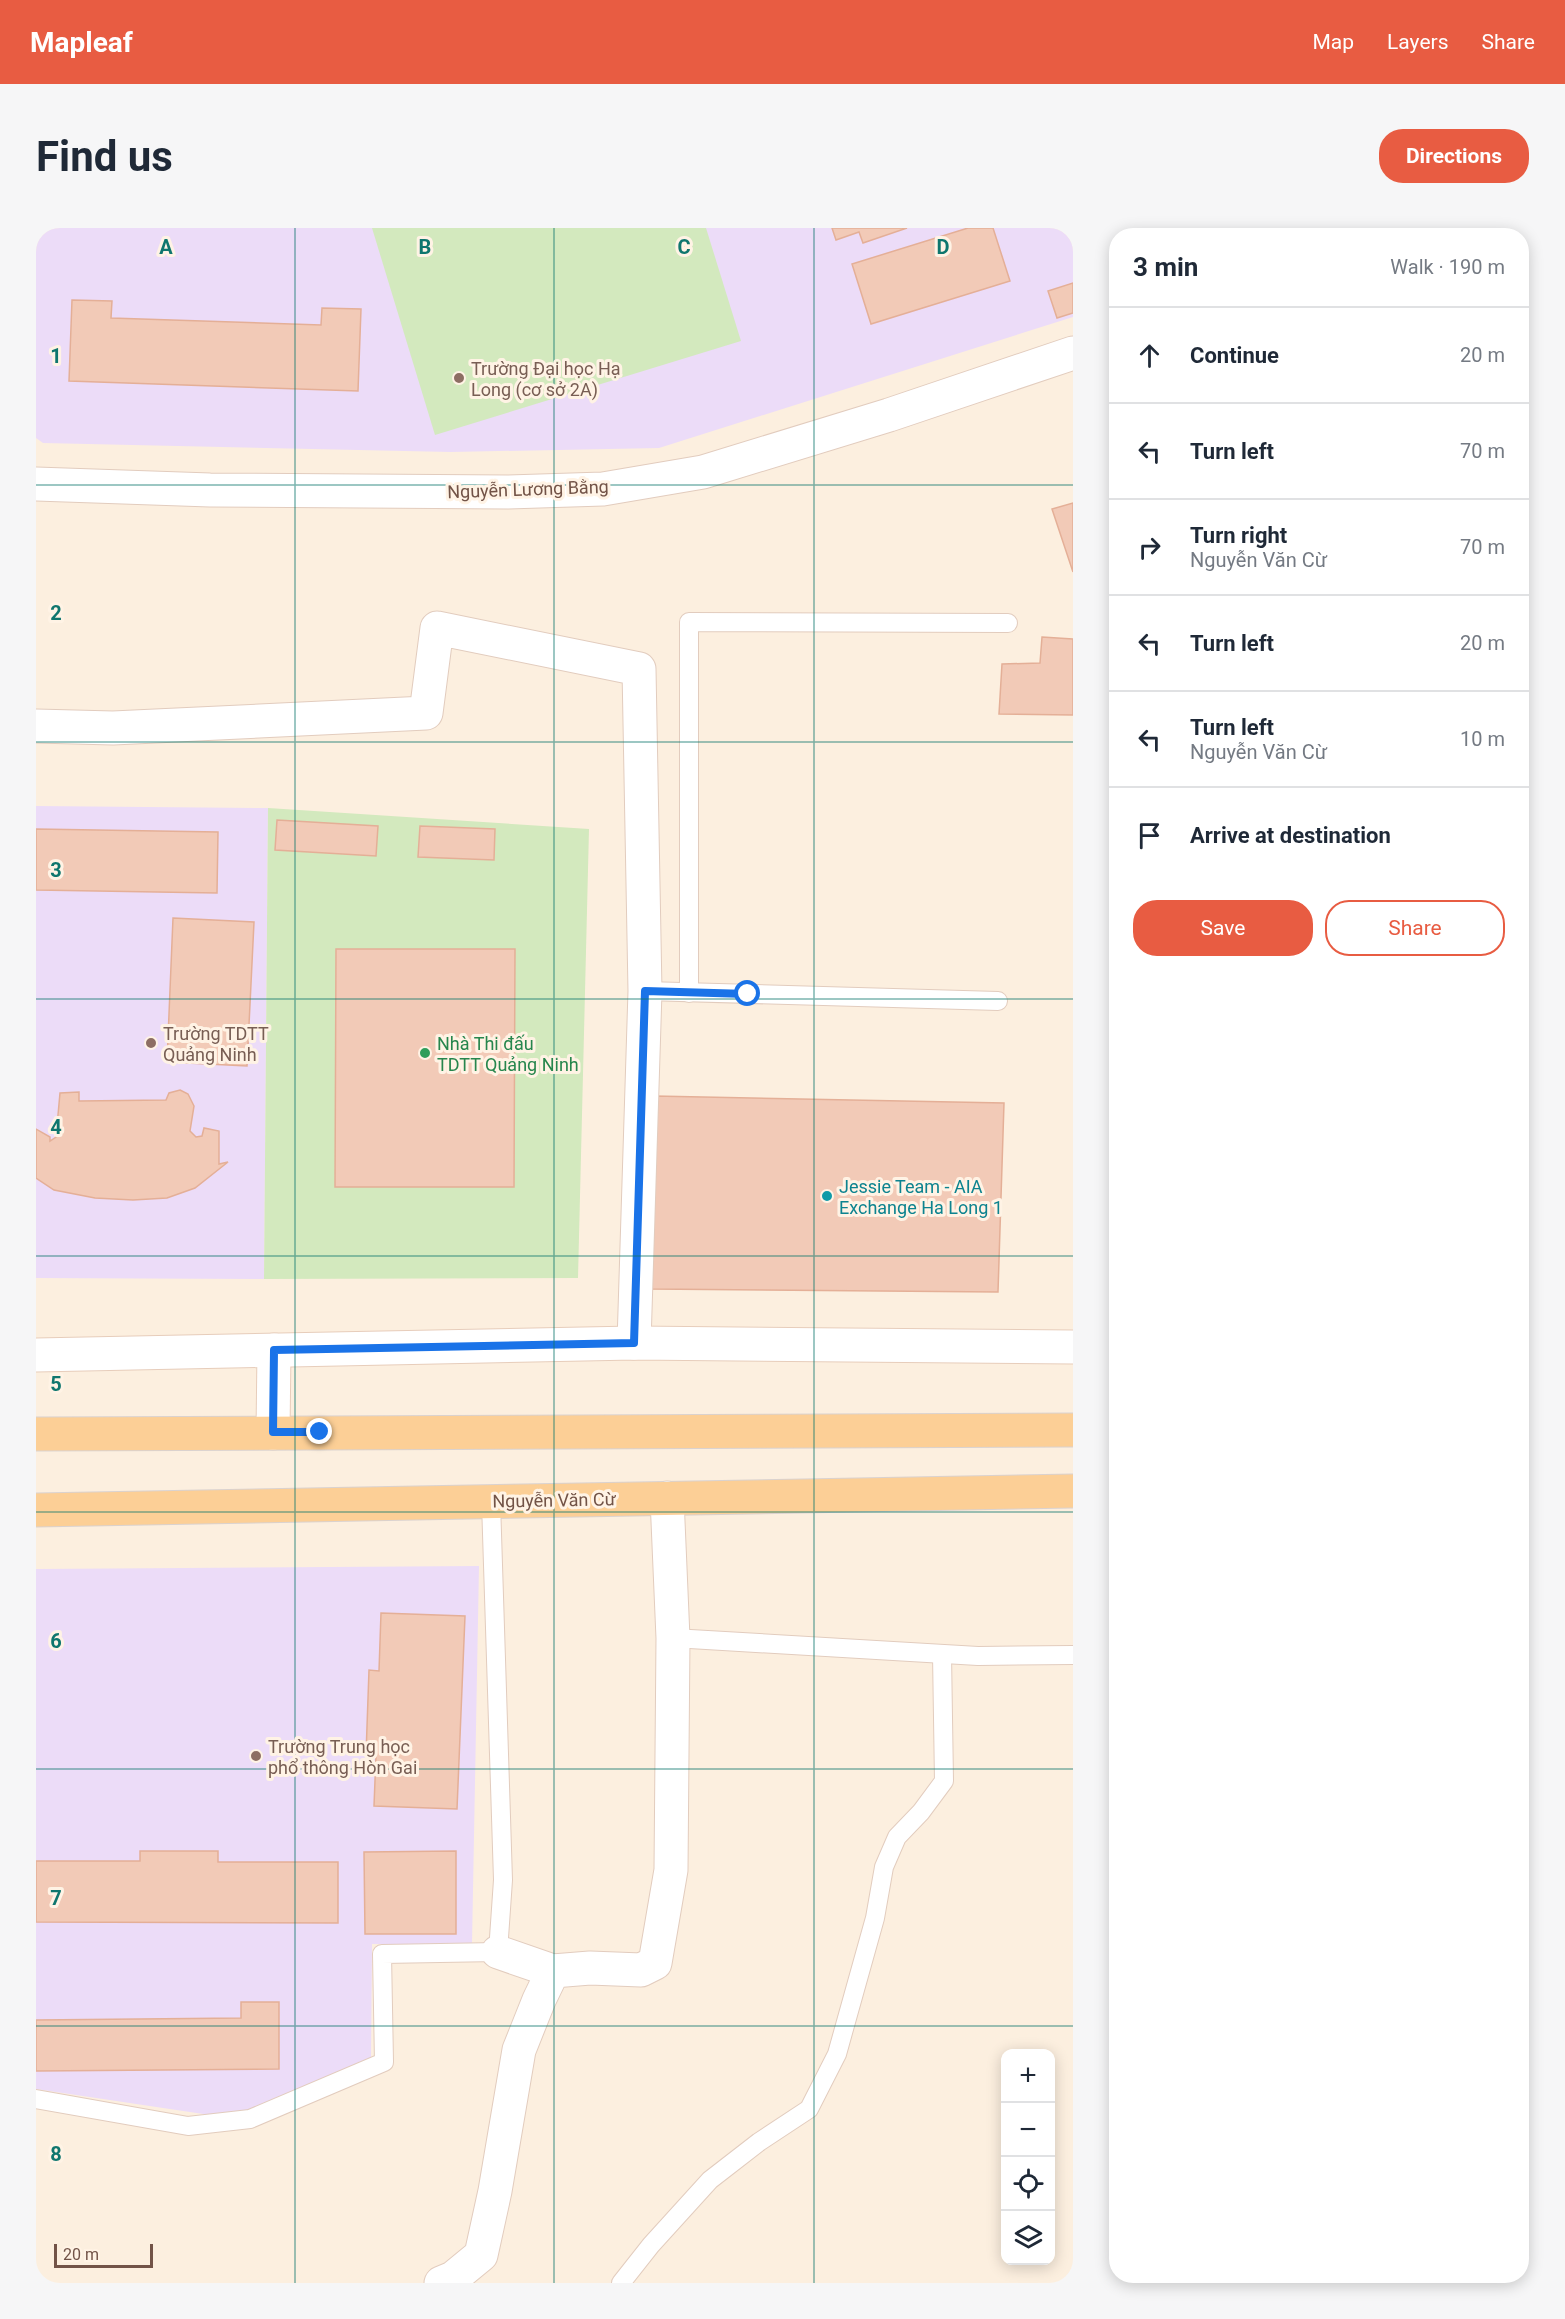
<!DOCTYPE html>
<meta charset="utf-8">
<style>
:root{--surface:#fff;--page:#f6f6f7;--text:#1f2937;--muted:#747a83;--line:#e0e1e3;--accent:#e85c42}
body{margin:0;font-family:Roboto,sans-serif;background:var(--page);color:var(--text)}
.controls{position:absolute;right:18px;bottom:18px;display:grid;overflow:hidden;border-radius:12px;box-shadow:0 3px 15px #0003}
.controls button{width:54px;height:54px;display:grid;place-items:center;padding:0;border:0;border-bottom:2px solid var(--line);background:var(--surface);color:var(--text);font:30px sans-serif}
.scale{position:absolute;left:18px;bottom:15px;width:99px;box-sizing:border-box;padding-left:6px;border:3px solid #725347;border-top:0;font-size:16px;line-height:21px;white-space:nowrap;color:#725347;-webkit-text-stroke:4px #fff3e5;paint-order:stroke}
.stop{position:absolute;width:18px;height:18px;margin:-14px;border:4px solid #1a73e8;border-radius:50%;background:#fff}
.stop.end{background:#1a73e8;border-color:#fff;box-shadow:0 2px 6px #0008}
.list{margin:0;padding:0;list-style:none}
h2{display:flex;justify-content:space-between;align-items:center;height:78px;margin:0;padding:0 24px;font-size:26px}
h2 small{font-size:20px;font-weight:400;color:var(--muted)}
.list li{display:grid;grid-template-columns:39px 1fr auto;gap:18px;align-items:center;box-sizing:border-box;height:96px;padding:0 24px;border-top:2px solid var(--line)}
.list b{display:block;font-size:22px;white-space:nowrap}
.list p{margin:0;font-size:20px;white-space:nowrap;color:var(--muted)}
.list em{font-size:20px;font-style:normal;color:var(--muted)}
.actions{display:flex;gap:12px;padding:18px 24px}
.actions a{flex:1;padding:14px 0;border:2px solid var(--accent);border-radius:24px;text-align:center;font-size:21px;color:var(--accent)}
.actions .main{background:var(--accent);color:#fff}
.icon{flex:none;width:33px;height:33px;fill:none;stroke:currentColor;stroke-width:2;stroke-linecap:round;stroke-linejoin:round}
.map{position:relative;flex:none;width:1037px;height:2055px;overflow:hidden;border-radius:24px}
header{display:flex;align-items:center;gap:36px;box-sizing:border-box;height:84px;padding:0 30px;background:var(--accent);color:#fff}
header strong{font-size:28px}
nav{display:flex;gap:33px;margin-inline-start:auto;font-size:21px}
.intro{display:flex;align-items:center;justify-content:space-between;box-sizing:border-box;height:144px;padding:0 36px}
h1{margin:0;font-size:42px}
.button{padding:15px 27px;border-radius:24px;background:var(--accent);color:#fff;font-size:21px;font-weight:700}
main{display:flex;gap:36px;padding:0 36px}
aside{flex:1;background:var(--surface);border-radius:24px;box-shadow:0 3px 15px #0003}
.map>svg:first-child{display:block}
.education{fill:#ecdcf8}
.green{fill:#d3e9be}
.building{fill:#f2cab7;stroke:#e4af97;stroke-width:1.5}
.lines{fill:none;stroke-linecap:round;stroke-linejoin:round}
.lane-casing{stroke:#e2ccbe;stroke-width:20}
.street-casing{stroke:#e2ccbe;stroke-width:35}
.secondary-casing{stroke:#e7cdbb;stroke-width:35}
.primary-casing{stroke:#dad2cf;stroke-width:35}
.lane{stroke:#fff;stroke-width:18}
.street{stroke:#fff;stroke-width:33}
.secondary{stroke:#fff;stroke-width:33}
.primary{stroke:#fccf96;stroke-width:33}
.route{stroke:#1a73e8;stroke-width:8}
.grid{fill:none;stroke:#0f766e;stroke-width:1.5;stroke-opacity:0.55}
.education-dot{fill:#8d6e63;stroke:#fff3e5;stroke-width:2}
.leisure-dot{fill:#2e9e5b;stroke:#fff3e5;stroke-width:2}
.culture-dot{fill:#0f9aa8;stroke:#fff3e5;stroke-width:2}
.labels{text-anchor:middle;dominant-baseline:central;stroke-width:6;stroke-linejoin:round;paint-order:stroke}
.education-label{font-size:18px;fill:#785e54;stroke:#fff3e5;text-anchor:start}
.street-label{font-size:18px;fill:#725347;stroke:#fff3e5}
.leisure-label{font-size:18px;fill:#27864d;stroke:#fff3e5;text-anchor:start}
.culture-label{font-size:18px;fill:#0d838f;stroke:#fff3e5;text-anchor:start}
.grid-label{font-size:20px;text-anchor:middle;font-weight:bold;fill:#0f766e;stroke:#fff3e5;stroke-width:6;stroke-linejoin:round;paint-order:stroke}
</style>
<header>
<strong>Mapleaf</strong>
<nav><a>Map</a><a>Layers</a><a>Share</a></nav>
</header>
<div class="intro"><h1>Find us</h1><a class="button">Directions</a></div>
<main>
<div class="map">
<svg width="1037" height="2055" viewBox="0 0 1037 2055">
<rect width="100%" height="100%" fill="#fcefdf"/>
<g class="education">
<path d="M 0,0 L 1037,0 L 1037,89 L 623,220 L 415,224 L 7,215 L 0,210 Z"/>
<path d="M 0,578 L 232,580 L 228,1051 L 0,1050 Z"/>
<path d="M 443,1338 L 436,1716 L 336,1716 L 335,1831 L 194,1890 L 0,1861 L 0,1341 Z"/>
</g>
<g class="green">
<path d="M 336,0 L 670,0 L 705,113 L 399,207 Z"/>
<path d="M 232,580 L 553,601 L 542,1050 L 228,1051 Z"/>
</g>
<g class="building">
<path d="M 796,0 L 871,0 L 827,15 L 823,4 L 800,12 Z"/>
<path d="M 932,0 L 957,0 L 974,53 L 835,96 L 816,36 Z"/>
<path d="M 1037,55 L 1037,85 L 1021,90 L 1012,63 Z"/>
<path d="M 36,72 L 76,73 L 75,90 L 285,97 L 286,80 L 325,81 L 322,163 L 33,153 Z"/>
<path d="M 1037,275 L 1037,344 L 1016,281 Z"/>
<path d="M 1006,409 L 1037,411 L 1037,487 L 963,486 L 966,436 L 1004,435 Z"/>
<path d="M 241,592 L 342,598 L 340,628 L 239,622 Z"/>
<path d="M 384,598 L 459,601 L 458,632 L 382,629 Z"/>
<path d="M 0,601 L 182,604 L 181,665 L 0,662 Z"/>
<path d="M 137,690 L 218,694 L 211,838 L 131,834 Z"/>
<path d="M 300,721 L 479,721 L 478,959 L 299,959 Z"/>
<path d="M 144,862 L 152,866 L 158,878 L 154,903 L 160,909 L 166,908 L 168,900 L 183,903 L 183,936 L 192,934 L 159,960 L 131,970 L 97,972 L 59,970 L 18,962 L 0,950 L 0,901 L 14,909 L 14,913 L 20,909 L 24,865 L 43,864 L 43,873 L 130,872 L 133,865 Z"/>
<path d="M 618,868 L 968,875 L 962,1064 L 615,1061 Z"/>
<path d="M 345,1385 L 429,1388 L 421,1581 L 338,1578 L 340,1527 L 330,1527 L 333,1442 L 343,1443 Z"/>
<path d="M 104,1623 L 182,1623 L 182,1634 L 302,1634 L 302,1695 L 0,1694 L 0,1633 L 104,1633 Z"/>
<path d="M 420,1623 L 420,1706 L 329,1706 L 328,1624 Z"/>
<path d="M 205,1774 L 243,1774 L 243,1841 L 0,1843 L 0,1792 L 205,1790 Z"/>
</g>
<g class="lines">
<g class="lane-casing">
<g id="lane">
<path d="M 609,763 L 962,773"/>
<path d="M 653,765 L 653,394 L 972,395"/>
<path d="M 637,1410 L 942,1428 L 1037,1427"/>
<path d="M 0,1871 L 152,1898 L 214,1891 L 348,1834 L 346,1726 L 462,1724 L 467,1652 L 455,1274"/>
<path d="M 585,2055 L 615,2017 L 674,1952 L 723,1914 L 773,1881 L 801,1826 L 839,1690 L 848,1639 L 861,1609 L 885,1584 L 908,1553 L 906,1426"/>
</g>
</g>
<g class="street-casing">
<g id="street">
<path d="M 0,256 L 174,262 L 472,264 L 567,261 L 667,244 L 853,187 L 1037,125"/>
<path d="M 0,498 L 77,500 L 390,485 L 401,400 L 603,441 L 609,763 L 598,1115"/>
<path d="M 462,1724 L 517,1743"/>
<path d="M 405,2055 L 417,2050 L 445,2027 L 459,1963 L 483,1822 L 503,1772 L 517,1743 L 554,1740 L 605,1742 L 619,1735 L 635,1642 L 637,1410 L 631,1270"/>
</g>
</g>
<g class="secondary-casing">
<g id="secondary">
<path d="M 0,1127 L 598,1115 L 1037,1119"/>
<path d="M 237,1205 L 238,1122"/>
</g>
</g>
<g class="primary-casing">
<g id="primary">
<path d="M 0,1206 L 1037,1202"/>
<path d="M 0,1282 L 1037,1263"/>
</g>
</g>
<use href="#lane" class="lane"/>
<use href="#street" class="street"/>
<use href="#secondary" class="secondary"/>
<use href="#primary" class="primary"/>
</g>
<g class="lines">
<path class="route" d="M 284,1204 L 237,1204 L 238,1122 L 598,1115 L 609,763 L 712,766"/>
</g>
<path class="grid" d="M 259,0 L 259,2055M 518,0 L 518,2055M 778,0 L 778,2055M 0,257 L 1037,257M 0,514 L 1037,514M 0,771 L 1037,771M 0,1028 L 1037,1028M 0,1284 L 1037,1284M 0,1541 L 1037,1541M 0,1798 L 1037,1798"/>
<g class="education-dot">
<circle cx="423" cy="150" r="6"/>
<circle cx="115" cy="815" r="6"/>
<circle cx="220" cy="1528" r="6"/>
</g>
<circle class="leisure-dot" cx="389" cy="825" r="6"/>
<circle class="culture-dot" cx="791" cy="968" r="6"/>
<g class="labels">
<g class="education-label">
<text x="435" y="140">Trường Đại học Hạ<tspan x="435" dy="21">Long (cơ sở 2A)</tspan></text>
<text x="127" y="805">Trường TDTT<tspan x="127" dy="21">Quảng Ninh</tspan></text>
<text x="232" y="1518">Trường Trung học<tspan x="232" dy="21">phổ thông Hòn Gai</tspan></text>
</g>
<g class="street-label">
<text transform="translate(492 261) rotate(-2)">Nguyễn Lương Bằng</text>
<text transform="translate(518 1272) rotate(-1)">Nguyễn Văn Cừ</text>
</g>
<g class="leisure-label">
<text x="401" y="815">Nhà Thi đấu<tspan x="401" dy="21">TDTT Quảng Ninh</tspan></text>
</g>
<g class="culture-label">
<text x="803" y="958">Jessie Team - AIA<tspan x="803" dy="21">Exchange Ha Long 1</tspan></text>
</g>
</g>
<g class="grid-label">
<text x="130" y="26">A</text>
<text x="389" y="26">B</text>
<text x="648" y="26">C</text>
<text x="907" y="26">D</text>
<text x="20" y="135">1</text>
<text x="20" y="392">2</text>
<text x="20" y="649">3</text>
<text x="20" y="906">4</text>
<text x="20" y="1163">5</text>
<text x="20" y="1420">6</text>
<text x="20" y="1677">7</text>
<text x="20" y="1933">8</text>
</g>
</svg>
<div class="controls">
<button>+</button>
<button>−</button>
<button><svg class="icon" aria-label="locate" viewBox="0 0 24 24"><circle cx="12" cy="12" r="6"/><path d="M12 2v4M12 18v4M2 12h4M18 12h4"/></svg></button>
<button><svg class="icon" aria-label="layers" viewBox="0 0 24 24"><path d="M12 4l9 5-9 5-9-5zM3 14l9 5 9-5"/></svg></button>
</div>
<div class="scale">20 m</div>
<div class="stop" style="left:712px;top:766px"></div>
<div class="stop end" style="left:284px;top:1204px"></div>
</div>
<aside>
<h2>3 min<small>Walk · 190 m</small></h2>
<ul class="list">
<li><svg class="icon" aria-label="ahead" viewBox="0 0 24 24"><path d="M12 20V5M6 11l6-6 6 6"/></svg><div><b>Continue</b></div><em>20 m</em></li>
<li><svg class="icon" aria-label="left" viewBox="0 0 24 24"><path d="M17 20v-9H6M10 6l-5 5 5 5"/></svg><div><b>Turn left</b></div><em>70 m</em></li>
<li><svg class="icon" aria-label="right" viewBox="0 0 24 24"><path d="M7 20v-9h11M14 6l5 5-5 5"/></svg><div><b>Turn right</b><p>Nguyễn Văn Cừ</p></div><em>70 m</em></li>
<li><svg class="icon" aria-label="left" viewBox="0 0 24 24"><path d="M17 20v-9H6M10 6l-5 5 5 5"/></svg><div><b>Turn left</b></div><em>20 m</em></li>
<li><svg class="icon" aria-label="left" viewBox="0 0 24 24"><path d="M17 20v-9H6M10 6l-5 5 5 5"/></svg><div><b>Turn left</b><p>Nguyễn Văn Cừ</p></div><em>10 m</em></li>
<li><svg class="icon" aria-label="arrive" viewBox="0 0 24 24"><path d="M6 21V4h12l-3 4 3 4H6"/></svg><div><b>Arrive at destination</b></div></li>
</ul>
<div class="actions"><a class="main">Save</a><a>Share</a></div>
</aside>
</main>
